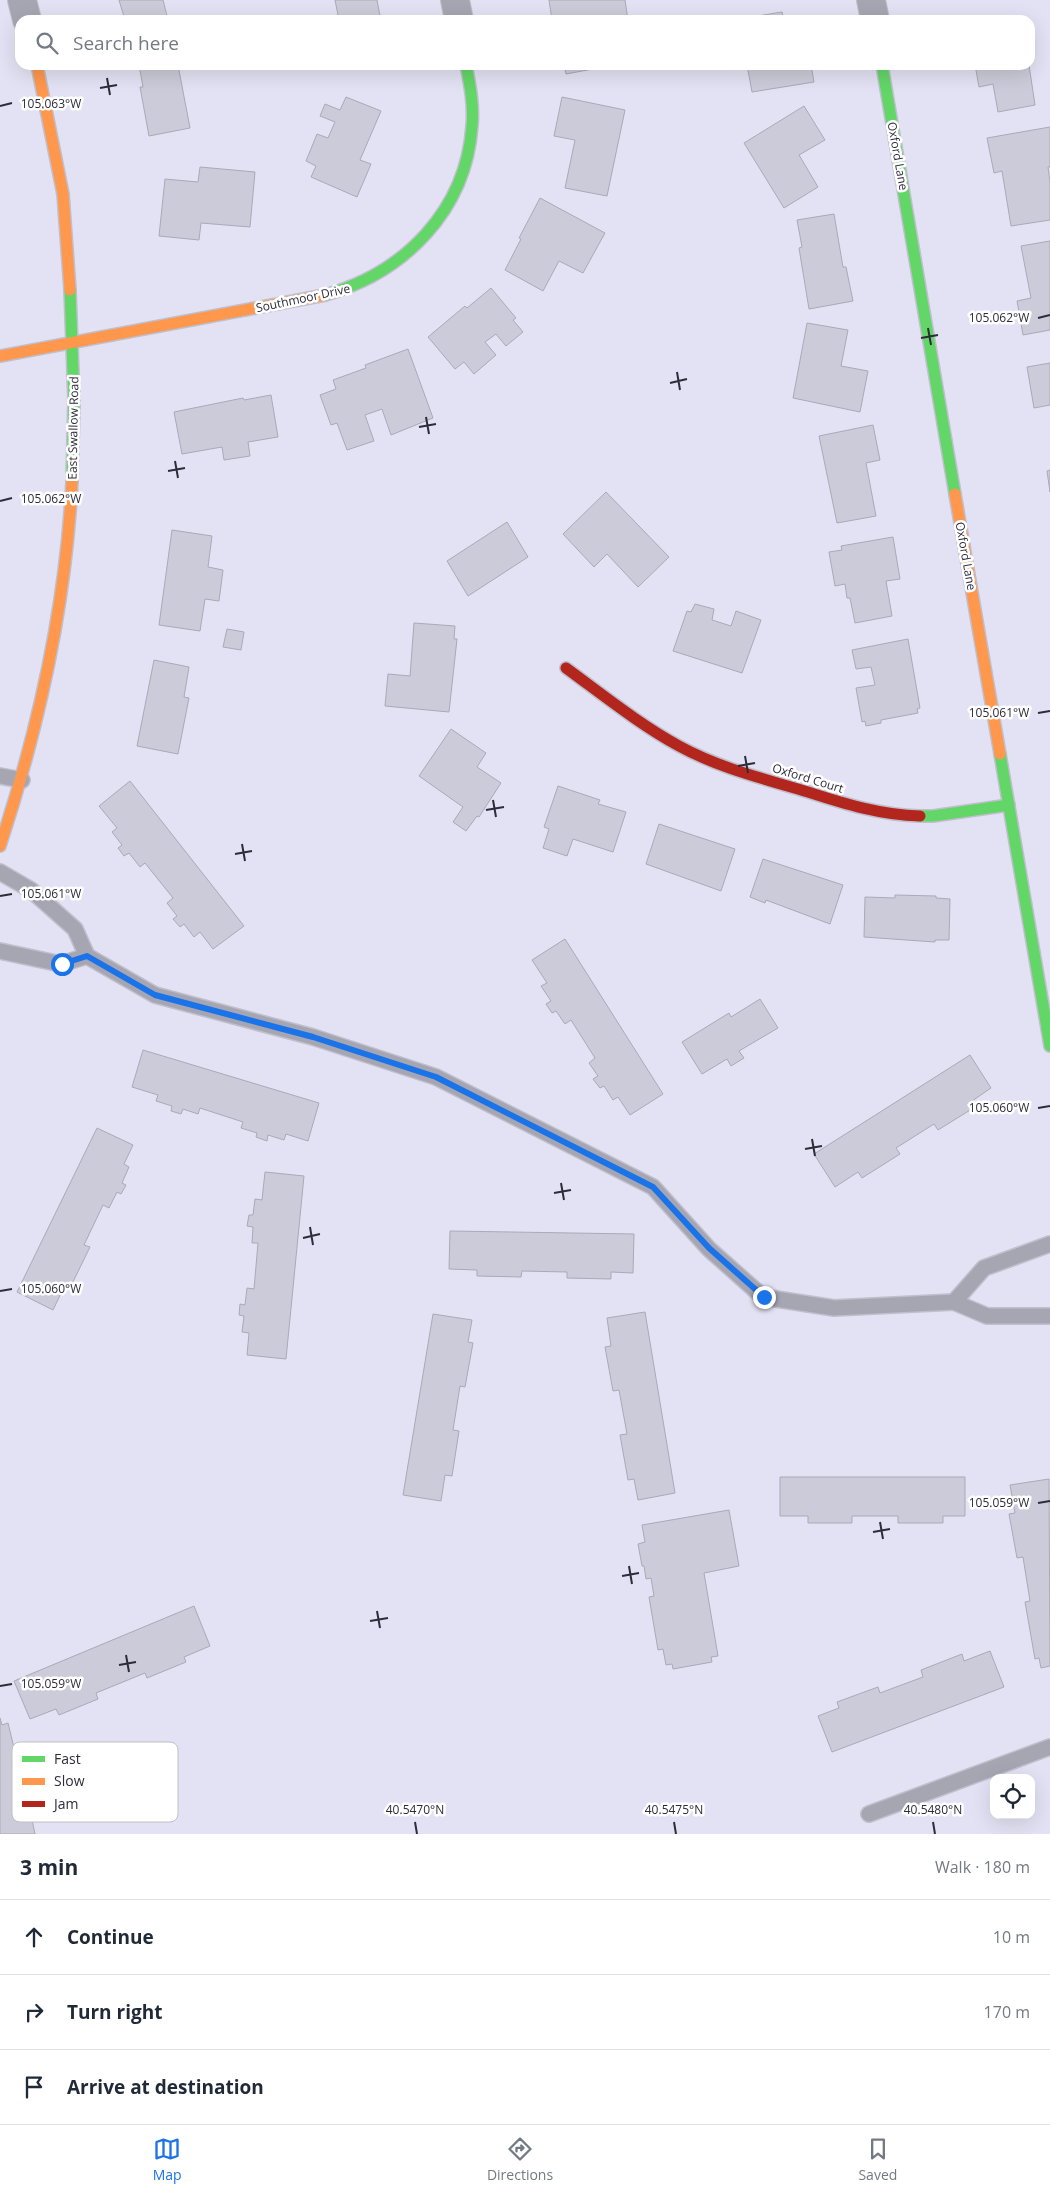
<!DOCTYPE html>
<meta charset="utf-8">
<style>
:root{--surface:#fff;--page:#f2f2f3;--text:#1f2937;--muted:#747a83;--line:#e0e1e3;--accent:#1a73e8}
body{margin:0;font-family:"Open Sans",sans-serif;background:var(--page);color:var(--text)}
.controls{position:absolute;right:15px;bottom:15px;display:grid;overflow:hidden;border-radius:10px;box-shadow:0 5px 20px #0002}
.controls button{width:45px;height:45px;display:grid;place-items:center;padding:0;border:0;border-bottom:1px solid var(--line);background:var(--surface);color:var(--text);font:25px sans-serif}
.stop{position:absolute;width:15px;height:15px;margin:-11px;border:4px solid #1a73e8;border-radius:50%;background:#fff}
.stop.end{background:#1a73e8;border-color:#fff;box-shadow:0 1px 5px #0008}
.list{margin:0;padding:0;list-style:none}
h2{display:flex;justify-content:space-between;align-items:center;height:65px;margin:0;padding:0 20px;font-size:21px}
h2 small{font-size:16px;font-weight:400;color:var(--muted)}
.list li{display:grid;grid-template-columns:32px 1fr auto;gap:15px;align-items:center;box-sizing:border-box;height:75px;padding:0 20px;border-top:1px solid var(--line)}
.list b{display:block;font-size:19px;white-space:nowrap}
.list em{font-size:16px;font-style:normal;color:var(--muted)}
.icon{flex:none;width:28px;height:28px;fill:none;stroke:currentColor;stroke-width:2;stroke-linecap:round;stroke-linejoin:round}
.map{position:relative;flex:none;width:1050px;height:1834px;overflow:hidden}
.search{position:absolute;background:var(--surface);box-shadow:0 5px 20px #0002;left:15px;right:15px;top:15px;height:55px;display:flex;align-items:center;gap:12px;box-sizing:border-box;padding:0 18px;border-radius:15px;color:var(--muted);font-size:19px}
.sheet{height:290px;background:var(--surface)}
nav{display:flex;justify-content:space-around;align-items:center;box-sizing:border-box;height:70px;border-top:1px solid var(--line);background:var(--surface);font-size:14px;color:var(--muted)}
nav a{display:grid;justify-items:center;gap:2px}
nav .on{color:var(--accent)}
.map>svg:first-child{display:block}
.building{fill:#cbcbd9;stroke:#a9a9b8}
.lines{fill:none;stroke-linecap:round;stroke-linejoin:round}
.lane-casing{stroke:#bfbfcd;stroke-width:18}
.street-casing{stroke:#bfbfcd;stroke-width:30}
.fast-casing{stroke:#bfbfcd;stroke-width:14}
.slow-casing{stroke:#bfbfcd;stroke-width:14}
.jam-casing{stroke:#bfbfcd;stroke-width:14}
.lane{stroke:#a6a6b3;stroke-width:15}
.street{stroke:#a6a6b3;stroke-width:28}
.fast{stroke:#63d668;stroke-width:11}
.slow{stroke:#ff974d;stroke-width:11}
.jam{stroke:#b3261e;stroke-width:11}
.route{stroke:#1a73e8;stroke-width:6}
.ticks{fill:none;stroke:#2d2c39;stroke-width:2}
.labels{text-anchor:middle;dominant-baseline:central;stroke-width:5;stroke-linejoin:round;paint-order:stroke}
.street-label{font-size:12px;fill:#2d2c39;stroke:#fff}
.key{fill:#fff;stroke:#c0c0c4;stroke-width:1}
.key-label{font-size:14px;fill:#2d2c39}
.ticks-label{font-size:12px;text-anchor:middle;fill:#2d2c39;stroke:#fff;stroke-width:5;stroke-linejoin:round;paint-order:stroke}
</style>
<div class="map">
<svg width="1050" height="1834" viewBox="0 0 1050 1834">
<rect width="100%" height="100%" fill="#e2e2f4"/>
<g class="building">
<path d="M 119,0 L 163,0 L 168,20 L 125,20 Z"/>
<path d="M 335,0 L 377,0 L 380,16 L 382,15 L 382,20 L 339,20 Z"/>
<path d="M 549,0 L 625,0 L 628,20 L 552,20 Z"/>
<path d="M 782,12 L 784,20 L 745,20 L 745,18 Z"/>
<path d="M 139,65 L 178,65 L 190,128 L 149,136 L 140,87 L 143,87 Z"/>
<path d="M 564,65 L 609,65 L 609,66 L 566,74 Z"/>
<path d="M 747,65 L 811,65 L 814,82 L 752,92 Z"/>
<path d="M 975,65 L 1029,65 L 1035,105 L 998,112 L 993,84 L 979,87 Z"/>
<path d="M 346,97 L 381,111 L 360,160 L 371,164 L 357,197 L 311,177 L 316,166 L 306,161 L 317,134 L 328,138 L 335,122 L 320,116 L 325,104 L 340,110 Z"/>
<path d="M 562,97 L 625,110 L 607,196 L 565,188 L 575,140 L 554,136 Z"/>
<path d="M 804,106 L 825,140 L 799,155 L 818,187 L 784,208 L 744,143 Z"/>
<path d="M 1050,127 L 1050,167 L 1048,167 L 1050,182 L 1050,220 L 1011,226 L 1002,171 L 994,173 L 987,138 Z"/>
<path d="M 200,167 L 255,172 L 250,227 L 201,223 L 199,240 L 159,236 L 165,179 L 198,182 Z"/>
<path d="M 540,198 L 605,233 L 583,273 L 559,261 L 543,291 L 505,270 L 521,239 L 519,238 Z"/>
<path d="M 834,214 L 843,267 L 846,267 L 853,301 L 809,309 L 799,248 L 802,247 L 797,220 Z"/>
<path d="M 1050,241 L 1050,330 L 1023,335 L 1017,301 L 1031,298 L 1021,246 Z"/>
<path d="M 491,288 L 516,318 L 513,320 L 523,332 L 506,346 L 496,334 L 485,342 L 496,355 L 474,374 L 464,362 L 455,369 L 428,337 L 465,306 L 467,308 Z"/>
<path d="M 807,323 L 848,330 L 841,366 L 868,371 L 860,412 L 793,398 Z"/>
<path d="M 408,349 L 433,418 L 391,435 L 382,409 L 365,415 L 374,441 L 347,450 L 337,423 L 331,425 L 320,395 L 336,389 L 333,380 L 366,368 L 365,365 Z"/>
<path d="M 1050,363 L 1050,405 L 1034,408 L 1027,367 Z"/>
<path d="M 271,395 L 278,437 L 248,442 L 250,456 L 224,460 L 222,447 L 182,454 L 174,412 L 243,398 L 244,400 Z"/>
<path d="M 873,425 L 880,460 L 866,463 L 876,516 L 837,523 L 819,436 Z"/>
<path d="M 1050,470 L 1050,492 L 1047,471 Z"/>
<path d="M 606,492 L 669,557 L 638,587 L 607,554 L 594,567 L 563,534 Z"/>
<path d="M 507,522 L 528,557 L 468,596 L 447,561 Z"/>
<path d="M 172,530 L 212,536 L 208,567 L 223,570 L 219,601 L 205,599 L 200,631 L 159,625 Z"/>
<path d="M 893,537 L 900,579 L 886,581 L 892,616 L 855,623 L 850,598 L 847,598 L 845,584 L 835,586 L 829,552 L 842,550 L 841,546 Z"/>
<path d="M 695,604 L 714,609 L 712,620 L 731,626 L 736,611 L 761,620 L 742,673 L 673,651 L 687,611 L 691,612 Z"/>
<path d="M 414,623 L 455,626 L 454,639 L 457,639 L 449,712 L 385,706 L 388,674 L 410,676 Z"/>
<path d="M 227,629 L 244,632 L 241,650 L 223,647 Z"/>
<path d="M 908,639 L 920,708 L 917,709 L 918,713 L 881,720 L 881,723 L 866,726 L 865,721 L 862,722 L 856,688 L 875,685 L 871,667 L 856,669 L 852,650 Z"/>
<path d="M 154,660 L 189,667 L 184,697 L 189,698 L 178,754 L 137,746 Z"/>
<path d="M 451,729 L 486,753 L 477,767 L 501,783 L 479,817 L 477,816 L 466,831 L 453,822 L 463,807 L 419,776 Z"/>
<path d="M 130,781 L 244,926 L 213,949 L 200,932 L 194,937 L 184,924 L 180,927 L 173,919 L 177,916 L 167,903 L 173,898 L 145,863 L 140,867 L 129,853 L 124,856 L 118,848 L 122,845 L 112,832 L 117,828 L 99,806 Z"/>
<path d="M 558,786 L 600,800 L 598,804 L 626,812 L 613,852 L 573,839 L 567,856 L 543,848 L 549,829 L 544,827 Z"/>
<path d="M 659,824 L 735,849 L 721,891 L 646,864 Z"/>
<path d="M 763,859 L 843,885 L 830,924 L 766,900 L 765,903 L 750,897 Z"/>
<path d="M 895,895 L 936,896 L 936,898 L 950,899 L 949,940 L 935,940 L 935,942 L 864,937 L 865,897 L 895,898 Z"/>
<path d="M 565,939 L 663,1094 L 630,1115 L 618,1097 L 613,1100 L 604,1086 L 600,1088 L 593,1079 L 598,1076 L 589,1063 L 595,1058 L 571,1020 L 565,1024 L 556,1011 L 552,1013 L 546,1004 L 551,1001 L 541,986 L 547,983 L 532,960 Z"/>
<path d="M 760,999 L 778,1028 L 739,1051 L 744,1058 L 731,1066 L 727,1059 L 702,1074 L 682,1042 L 729,1013 L 731,1017 Z"/>
<path d="M 143,1050 L 319,1103 L 308,1141 L 286,1134 L 284,1140 L 268,1135 L 267,1141 L 256,1137 L 257,1133 L 241,1128 L 243,1122 L 200,1108 L 198,1114 L 183,1109 L 181,1114 L 171,1111 L 172,1106 L 156,1101 L 158,1095 L 132,1087 Z"/>
<path d="M 970,1055 L 991,1088 L 972,1101 L 975,1107 L 938,1130 L 934,1124 L 896,1148 L 900,1154 L 862,1178 L 858,1172 L 835,1187 L 814,1154 Z"/>
<path d="M 97,1128 L 133,1145 L 124,1164 L 129,1167 L 122,1183 L 126,1185 L 121,1194 L 117,1192 L 109,1208 L 103,1205 L 84,1245 L 90,1247 L 70,1288 L 65,1285 L 53,1310 L 17,1292 Z"/>
<path d="M 265,1172 L 304,1176 L 286,1359 L 247,1355 L 249,1333 L 242,1332 L 244,1316 L 239,1315 L 240,1304 L 245,1305 L 247,1288 L 254,1289 L 258,1243 L 252,1243 L 253,1227 L 247,1226 L 249,1215 L 253,1215 L 255,1199 L 262,1200 Z"/>
<path d="M 450,1231 L 634,1234 L 633,1273 L 611,1272 L 611,1279 L 567,1278 L 567,1272 L 522,1271 L 521,1277 L 477,1276 L 477,1270 L 449,1269 Z"/>
<path d="M 645,1312 L 675,1493 L 638,1500 L 634,1479 L 628,1480 L 620,1435 L 627,1434 L 619,1390 L 613,1391 L 605,1347 L 611,1346 L 607,1318 Z"/>
<path d="M 433,1314 L 472,1320 L 468,1342 L 473,1343 L 465,1387 L 460,1386 L 453,1430 L 459,1431 L 452,1476 L 445,1475 L 441,1501 L 403,1495 Z"/>
<path d="M 780,1477 L 965,1477 L 965,1516 L 943,1516 L 943,1523 L 898,1523 L 898,1516 L 852,1516 L 852,1523 L 808,1523 L 808,1516 L 780,1516 Z"/>
<path d="M 1049,1479 L 1050,1666 L 1041,1668 L 1039,1658 L 1035,1659 L 1025,1602 L 1030,1601 L 1023,1557 L 1017,1558 L 1009,1514 L 1015,1513 L 1010,1485 Z"/>
<path d="M 729,1510 L 739,1566 L 704,1573 L 718,1656 L 711,1657 L 712,1662 L 673,1669 L 672,1664 L 666,1665 L 663,1649 L 658,1650 L 649,1597 L 654,1596 L 651,1578 L 646,1579 L 644,1566 L 642,1566 L 638,1544 L 645,1542 L 642,1525 Z"/>
<path d="M 194,1606 L 210,1646 L 184,1657 L 186,1662 L 147,1678 L 145,1673 L 96,1693 L 98,1699 L 59,1715 L 56,1709 L 30,1719 L 14,1681 Z"/>
<path d="M 990,1651 L 1004,1687 L 832,1752 L 818,1716 L 839,1708 L 837,1702 L 878,1687 L 880,1693 L 923,1677 L 921,1670 L 962,1654 L 964,1661 Z"/>
<path d="M 0,1718 L 2,1725 L 8,1723 L 18,1764 L 12,1766 L 25,1817 L 31,1815 L 35,1834 L 0,1834 Z"/>
</g>
<g class="lines">
<g class="lane-casing">
<g id="lane">
<path d="M 0,776 L 22,780"/>
<path d="M 0,872 L 31,890 L 75,929 L 87,956 L 61,964 L 0,951"/>
<path d="M 87,956 L 155,995 L 313,1037 L 436,1077 L 653,1187 L 709,1249 L 763,1297 L 834,1308 L 954,1302"/>
<path d="M 1050,1244 L 984,1268 L 954,1302 L 987,1316 L 1050,1316"/>
<path d="M 869,1814 L 1050,1747"/>
</g>
</g>
<g class="street-casing">
<g id="street">
<path d="M 22,0 L 27,20"/>
<path d="M 455,0 L 459,20"/>
<path d="M 871,0 L 875,20"/>
</g>
</g>
<g class="fast-casing">
<g id="fast">
<path d="M 882,65 L 955,494"/>
<path d="M 70,290 L 74,400 L 72,481"/>
<path d="M 325,295 C 404,273 466,211 472,126 C 474,105 470,85 466,65"/>
<path d="M 1000,754 L 1050,1046"/>
<path d="M 920,816 L 933,816 L 1009,805"/>
</g>
</g>
<g class="slow-casing">
<g id="slow">
<path d="M 37,65 L 63,194 L 70,290"/>
<path d="M 0,356 L 325,295"/>
<path d="M 955,494 L 1000,754"/>
<path d="M 0,846 C 39,727 66,607 72,481"/>
</g>
</g>
<g class="jam-casing">
<path id="jam" d="M 566,668 C 603,695 639,724 679,746 C 719,768 765,779 808,792 C 845,804 881,815 920,816"/>
</g>
<use href="#lane" class="lane"/>
<use href="#street" class="street"/>
<use href="#fast" class="fast"/>
<use href="#slow" class="slow"/>
<use href="#jam" class="jam"/>
</g>
<g class="lines">
<path class="route" d="M 62,964 L 87,956 L 155,995 L 313,1037 L 436,1077 L 653,1187 L 709,1248 L 764,1297"/>
</g>
<path class="ticks" d="M 107,78 L 110,95M 100,88 L 117,85M 0,106 L 12,103M 1038,318 L 1050,315M 928,328 L 931,345M 921,338 L 938,335M 677,372 L 680,390M 670,383 L 687,379M 426,417 L 429,434M 419,427 L 436,424M 175,461 L 178,478M 168,471 L 185,468M 0,501 L 12,498M 1038,713 L 1050,711M 745,756 L 748,773M 738,766 L 755,763M 493,800 L 496,817M 486,810 L 504,807M 242,844 L 245,861M 235,854 L 252,851M 0,896 L 12,894M 1038,1108 L 1050,1106M 812,1139 L 815,1156M 805,1149 L 822,1146M 561,1183 L 564,1200M 554,1193 L 571,1190M 310,1227 L 313,1245M 303,1238 L 320,1234M 0,1291 L 12,1289M 1038,1503 L 1050,1501M 880,1522 L 883,1539M 873,1532 L 890,1529M 629,1566 L 632,1584M 622,1576 L 639,1573M 377,1611 L 380,1628M 370,1621 L 388,1618M 126,1655 L 129,1672M 119,1665 L 136,1662M 0,1686 L 12,1684M 415,1822 L 417,1834M 674,1822 L 676,1834M 933,1822 L 935,1834"/>
<g class="labels">
<g class="street-label">
<text transform="translate(898 156) rotate(80)">Oxford Lane</text>
<text transform="translate(303 298) rotate(-12)">Southmoor Drive</text>
<text transform="translate(73 428) rotate(-89)">East Swallow Road</text>
<text transform="translate(966 556) rotate(80)">Oxford Lane</text>
<text transform="translate(808 778) rotate(17)">Oxford Court</text>
</g>
</g>
<rect x="12" y="1742" width="166" height="80" rx="8" class="key"/>
<rect x="22" y="1756" width="23" height="6" fill="#63d668"/>
<rect x="22" y="1778" width="23" height="7" fill="#ff974d"/>
<rect x="22" y="1801" width="23" height="6" fill="#b3261e"/>
<g class="key-label">
<text x="54" y="1764">Fast</text>
<text x="54" y="1786">Slow</text>
<text x="54" y="1809">Jam</text>
</g>
<g class="ticks-label">
<text x="51" y="108">105.063°W</text>
<text x="999" y="322">105.062°W</text>
<text x="51" y="503">105.062°W</text>
<text x="999" y="717">105.061°W</text>
<text x="51" y="898">105.061°W</text>
<text x="999" y="1112">105.060°W</text>
<text x="51" y="1293">105.060°W</text>
<text x="999" y="1507">105.059°W</text>
<text x="51" y="1688">105.059°W</text>
<text x="415" y="1814">40.5470°N</text>
<text x="674" y="1814">40.5475°N</text>
<text x="933" y="1814">40.5480°N</text>
</g>
</svg>
<div class="controls">
<button><svg class="icon" aria-label="locate" viewBox="0 0 24 24"><circle cx="12" cy="12" r="6"/><path d="M12 2v4M12 18v4M2 12h4M18 12h4"/></svg></button>
</div>
<div class="stop" style="left:62px;top:964px"></div>
<div class="stop end" style="left:764px;top:1297px"></div>
<div class="search"><svg class="icon" aria-label="search" viewBox="0 0 24 24"><circle cx="10" cy="10" r="6"/><path d="M15 15l6 6"/></svg>Search here</div>
</div>
<section class="sheet">
<h2>3 min<small>Walk · 180 m</small></h2>
<ul class="list">
<li><svg class="icon" aria-label="ahead" viewBox="0 0 24 24"><path d="M12 20V5M6 11l6-6 6 6"/></svg><div><b>Continue</b></div><em>10 m</em></li>
<li><svg class="icon" aria-label="right" viewBox="0 0 24 24"><path d="M7 20v-9h11M14 6l5 5-5 5"/></svg><div><b>Turn right</b></div><em>170 m</em></li>
<li><svg class="icon" aria-label="arrive" viewBox="0 0 24 24"><path d="M6 21V4h12l-3 4 3 4H6"/></svg><div><b>Arrive at destination</b></div></li>
</ul>
</section>
<nav>
<a class="on"><svg class="icon" aria-label="map" viewBox="0 0 24 24"><path d="M3 6l6-2 6 2 6-2v14l-6 2-6-2-6 2zM9 4v14M15 6v14"/></svg>Map</a>
<a><svg class="icon" aria-label="directions" viewBox="0 0 24 24"><path d="M12 3l9 9-9 9-9-9zM9 14v-3h6M13 9l2 2-2 2"/></svg>Directions</a>
<a><svg class="icon" aria-label="saved" viewBox="0 0 24 24"><path d="M7 4h10v16l-5-4-5 4z"/></svg>Saved</a>
</nav>
